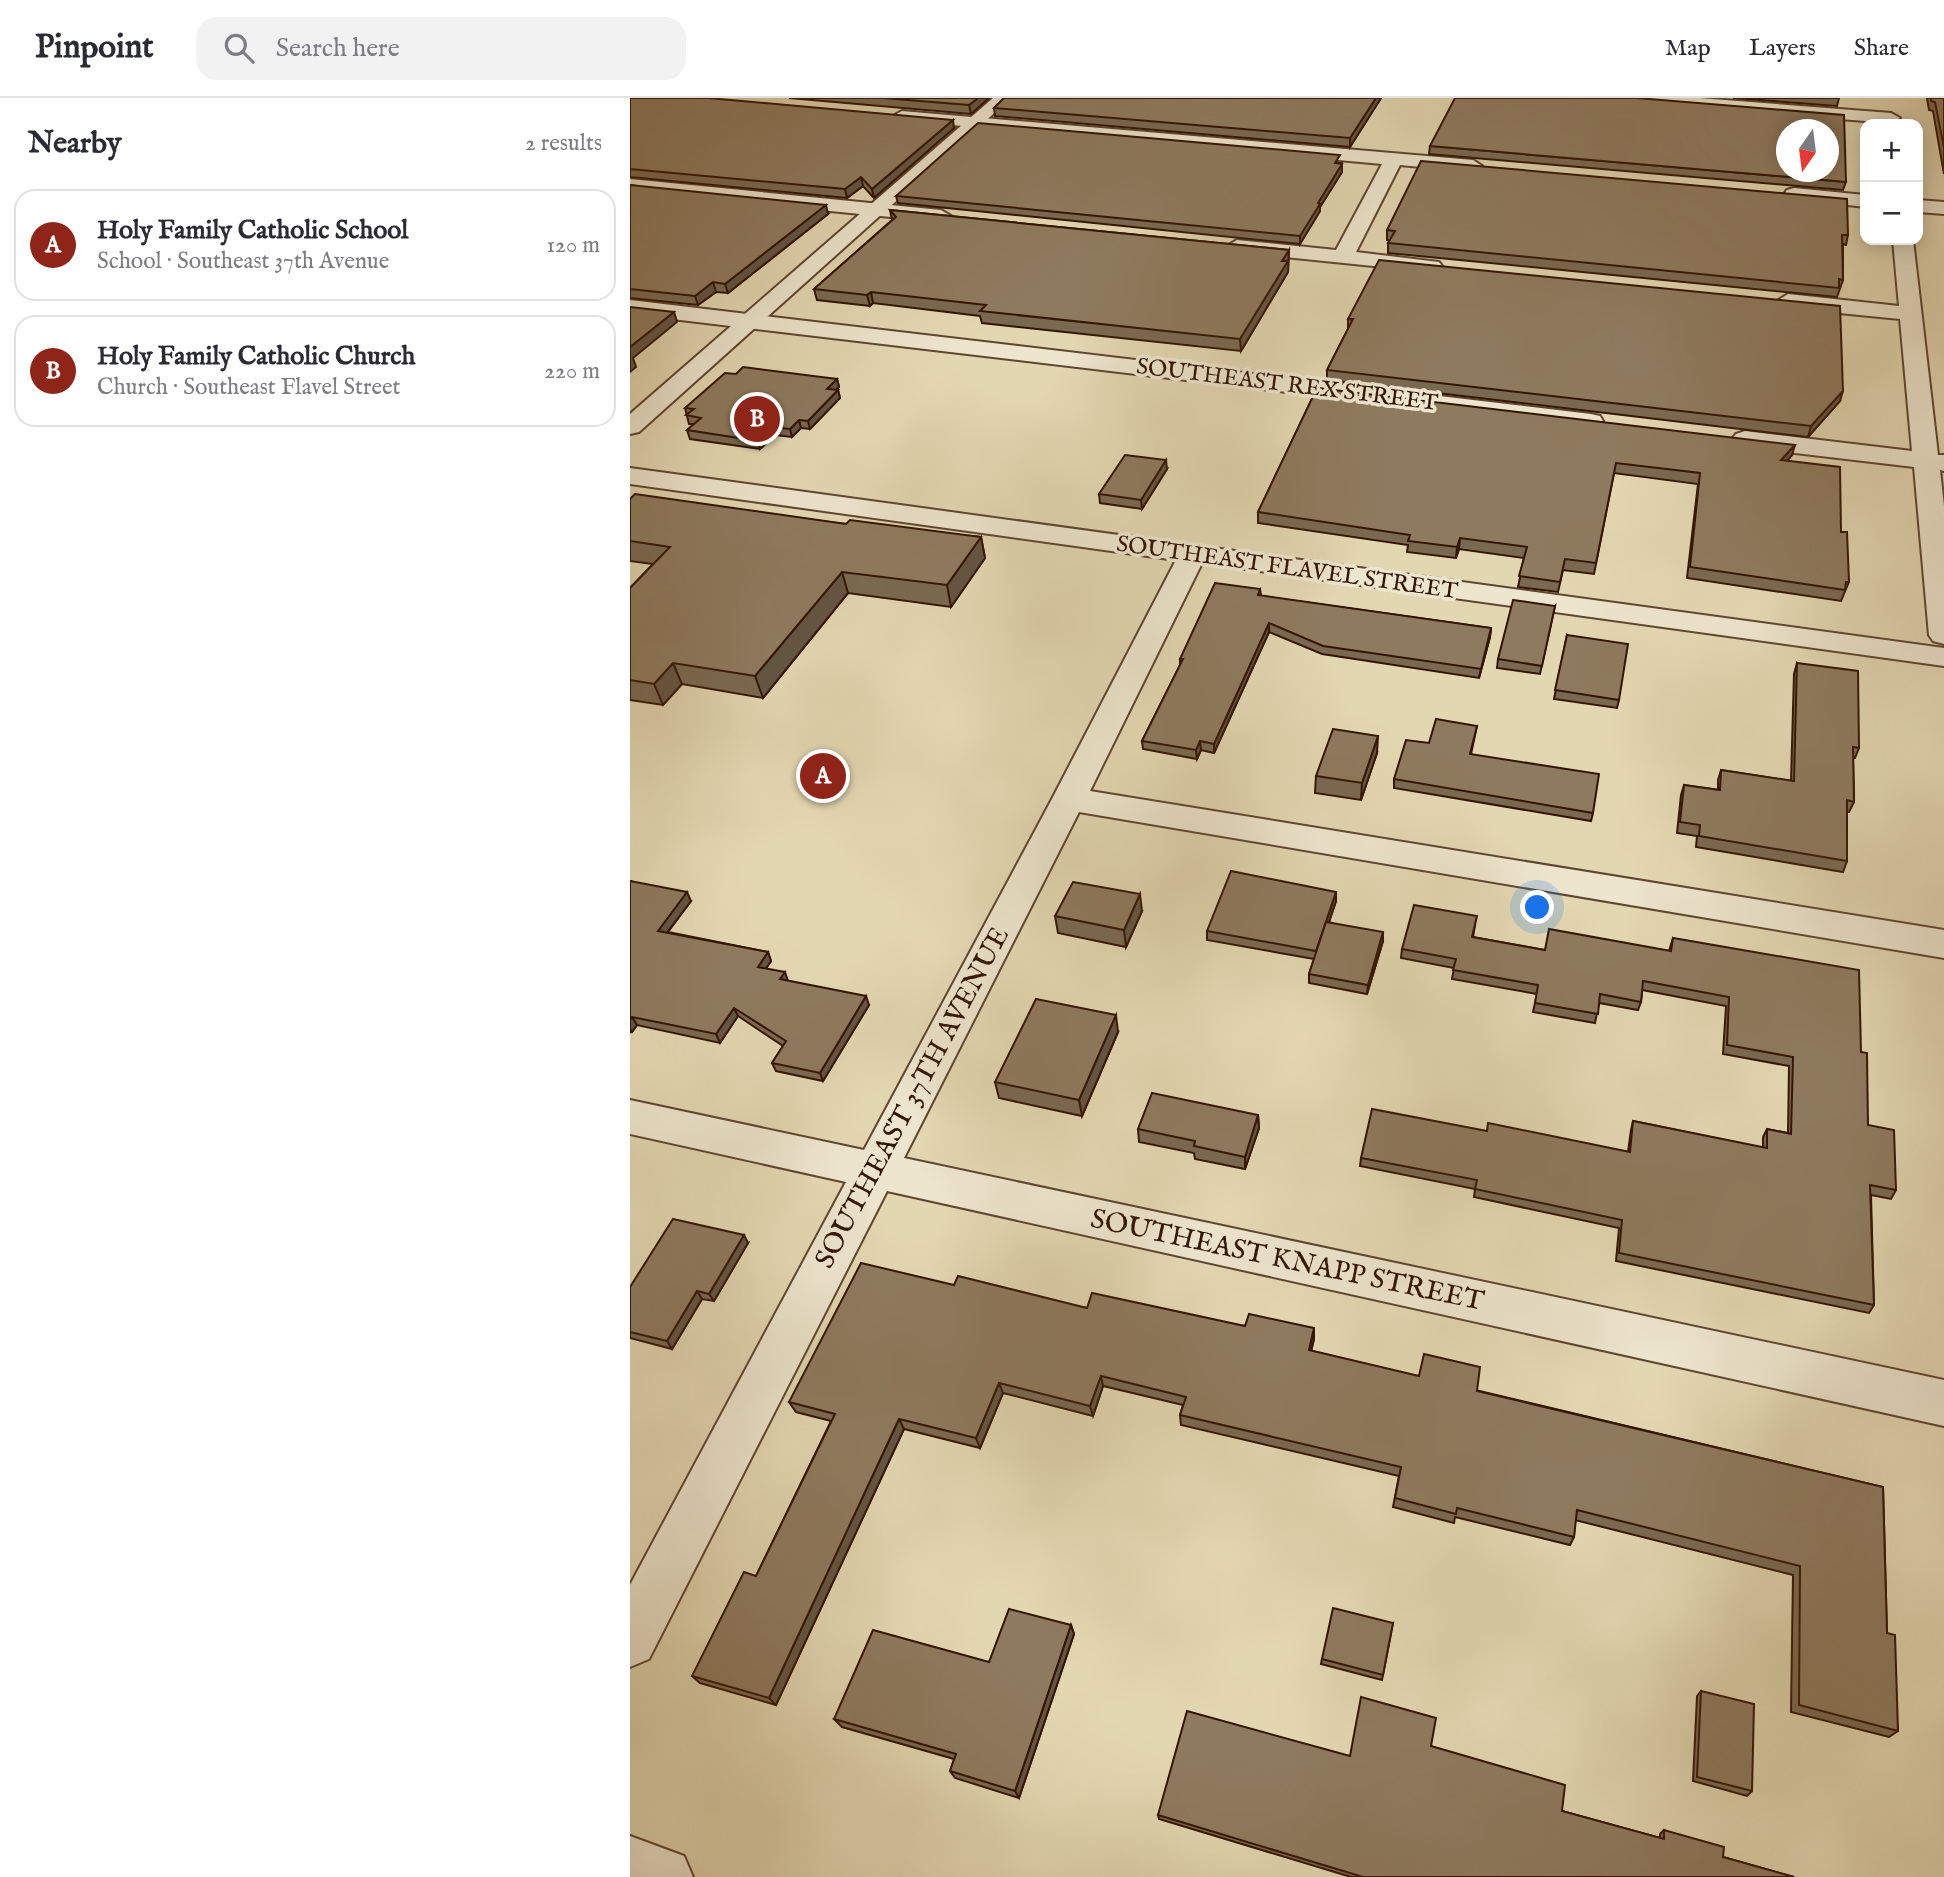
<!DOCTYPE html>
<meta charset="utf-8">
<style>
:root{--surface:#fff;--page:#f2f2f3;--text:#2b2b33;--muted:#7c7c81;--line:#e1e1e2;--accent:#8f2418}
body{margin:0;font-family:"IM FELL English",serif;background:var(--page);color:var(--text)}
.controls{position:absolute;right:21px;top:21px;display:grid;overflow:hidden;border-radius:14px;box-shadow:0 4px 18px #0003}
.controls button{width:63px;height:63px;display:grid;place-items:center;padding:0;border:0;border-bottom:2px solid var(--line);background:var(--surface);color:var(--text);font:35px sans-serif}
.compass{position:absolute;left:1146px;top:21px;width:63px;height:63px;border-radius:50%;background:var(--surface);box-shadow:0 4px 18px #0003;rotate:194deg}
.you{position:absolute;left:908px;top:810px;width:24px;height:24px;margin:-18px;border:5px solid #fff;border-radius:50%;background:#1a73e8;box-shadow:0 0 0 10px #1a73e833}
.badge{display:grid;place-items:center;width:46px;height:46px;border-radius:50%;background:var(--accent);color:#fff;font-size:23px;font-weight:700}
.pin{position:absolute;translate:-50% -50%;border:4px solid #fff;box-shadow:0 2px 7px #0006}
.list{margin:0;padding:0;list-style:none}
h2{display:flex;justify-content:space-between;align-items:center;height:91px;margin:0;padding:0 28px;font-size:30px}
h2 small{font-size:23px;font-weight:400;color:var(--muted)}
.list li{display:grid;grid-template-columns:46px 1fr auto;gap:21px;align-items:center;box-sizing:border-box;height:112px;margin:0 14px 14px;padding:0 14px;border:2px solid var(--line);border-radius:21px}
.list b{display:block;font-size:26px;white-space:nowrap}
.list p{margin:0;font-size:23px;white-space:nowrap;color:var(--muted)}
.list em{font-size:23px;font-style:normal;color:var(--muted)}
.icon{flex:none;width:38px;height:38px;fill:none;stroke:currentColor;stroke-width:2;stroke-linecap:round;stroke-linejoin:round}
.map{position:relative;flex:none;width:1314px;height:1779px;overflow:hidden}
header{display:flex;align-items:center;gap:42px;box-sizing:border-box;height:98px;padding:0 35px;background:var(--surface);border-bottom:2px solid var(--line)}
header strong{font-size:33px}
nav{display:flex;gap:38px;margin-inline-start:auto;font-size:24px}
.search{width:490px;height:63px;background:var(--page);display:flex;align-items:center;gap:18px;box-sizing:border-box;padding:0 24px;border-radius:21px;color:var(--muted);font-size:26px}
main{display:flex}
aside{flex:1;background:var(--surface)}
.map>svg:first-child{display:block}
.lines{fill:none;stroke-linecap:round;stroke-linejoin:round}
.minor-casing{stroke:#5e4630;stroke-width:4}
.tertiary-casing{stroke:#5e4630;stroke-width:4}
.minor{fill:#ede5cd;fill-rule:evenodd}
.tertiary{fill:#ede5cd;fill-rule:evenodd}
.wall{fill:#7a6951;stroke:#321504;stroke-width:2}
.shaded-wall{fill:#635542;stroke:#321504;stroke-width:2}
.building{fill:#8e7a5e;stroke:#321504;stroke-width:2;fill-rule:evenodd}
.labels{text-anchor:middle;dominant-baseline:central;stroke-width:7;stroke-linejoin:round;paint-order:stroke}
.far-street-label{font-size:23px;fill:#321504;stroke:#ede5cd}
.street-label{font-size:28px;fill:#321504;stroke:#ede5cd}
</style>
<header>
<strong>Pinpoint</strong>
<div class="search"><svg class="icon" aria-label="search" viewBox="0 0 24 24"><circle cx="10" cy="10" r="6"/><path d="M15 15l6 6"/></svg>Search here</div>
<nav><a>Map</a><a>Layers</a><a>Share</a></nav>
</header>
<main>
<aside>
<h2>Nearby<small>2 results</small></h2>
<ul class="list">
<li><span class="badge">A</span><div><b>Holy Family Catholic School</b><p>School · Southeast 37th Avenue</p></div><em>120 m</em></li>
<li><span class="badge">B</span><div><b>Holy Family Catholic Church</b><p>Church · Southeast Flavel Street</p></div><em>220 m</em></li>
</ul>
</aside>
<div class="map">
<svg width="1314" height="1779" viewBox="0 0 1314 1779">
<rect width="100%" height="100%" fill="#e3d7b2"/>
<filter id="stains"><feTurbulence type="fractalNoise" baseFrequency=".00286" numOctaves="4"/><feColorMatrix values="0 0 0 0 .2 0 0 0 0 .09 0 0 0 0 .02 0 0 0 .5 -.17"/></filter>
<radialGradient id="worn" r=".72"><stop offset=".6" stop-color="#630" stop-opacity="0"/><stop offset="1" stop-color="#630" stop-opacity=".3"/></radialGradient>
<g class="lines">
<g class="minor-casing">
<g id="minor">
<path d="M 996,0 L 1069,0 L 1261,15 L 1270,20 L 1261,25 L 1004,5 Z"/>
<path d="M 272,13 L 843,62 L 852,68 L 843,74 L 770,67 L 726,154 L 809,164 L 812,168 L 802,174 L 607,154 L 597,148 L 607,142 L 706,152 L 752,66 L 266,22 L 263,18 Z"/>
<path d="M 0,81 L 311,112 L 321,118 L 311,124 L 0,93 Z"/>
<path d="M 1164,90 L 1235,97 L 1235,109 L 1157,100 L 1154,96 L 1157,92 Z"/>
<path d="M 1288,102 L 1314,104 L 1314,116 L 1288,114 Z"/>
<path d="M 1263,142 L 1283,142 L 1308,357 L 1314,357 L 1314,373 L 1310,372 L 1314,408 L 1314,546 L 1303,543 L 1299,537 L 1284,369 L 1115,349 L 1106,346 L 1102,341 L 1106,336 L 1115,333 L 1282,353 L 1270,221 L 1158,210 L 1147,203 L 1158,196 L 1269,208 Z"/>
<path d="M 0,202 L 961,316 L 970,318 L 973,323 L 970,328 L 961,330 L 0,216 Z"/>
<path d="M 0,370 L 1314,550 L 1314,568 L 572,465 L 460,693 L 1314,832 L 1314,860 L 449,714 L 274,1060 L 1314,1282 L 1314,1328 L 257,1093 L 19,1561 L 0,1569 L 0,1487 L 216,1084 L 0,1036 L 0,1002 L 234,1052 L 422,701 L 546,462 L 0,386 Z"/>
<path d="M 0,1738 L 54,1758 L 63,1779 L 0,1779 Z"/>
</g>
</g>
<g class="tertiary-casing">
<path id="tertiary" d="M 363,0 L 381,0 L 9,334 L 0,336 L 0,316 Z"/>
</g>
<use href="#minor" class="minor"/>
<use href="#tertiary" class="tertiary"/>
</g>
<g class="wall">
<path d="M 0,0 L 324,30 L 244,100 L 233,88 L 217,100 L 0,79 Z"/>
<path d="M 159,0 L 359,0 L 341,16 Z"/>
<path d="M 374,0 L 751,0 L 720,49 L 365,18 L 364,10 Z"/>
<path d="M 1103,0 L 1209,0 L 1207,8 Z"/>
<path d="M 1297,0 L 1314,0 L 1314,76 L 1303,13 L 1299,12 Z"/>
<path d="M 800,48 L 1216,84 L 1213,92 L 799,56 Z"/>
<path d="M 710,65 L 709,66 L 712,66 L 712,74 L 690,109 L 690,113 L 670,146 L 268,105 L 266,98 Z"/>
<path d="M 0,87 L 198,116 L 98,195 L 86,194 L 68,207 L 0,200 Z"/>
<path d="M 260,112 L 659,152 L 658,174 L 611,253 L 352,225 L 350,218 L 243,205 L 240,208 L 187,202 L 184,191 L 262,122 Z"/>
<path d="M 757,132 L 1218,137 L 1216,147 L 1213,146 L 1213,182 L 1207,199 L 758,155 L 758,145 L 760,142 L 757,142 Z"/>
<path d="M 718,221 L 1210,303 L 1178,339 L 697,282 L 697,272 L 718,231 Z"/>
<path d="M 106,276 L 207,281 L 209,289 L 206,292 L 208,292 L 210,300 L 180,331 L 171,330 L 162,339 L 145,337 L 130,351 L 60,341 L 57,332 L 64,326 L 59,326 L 55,310 Z"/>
<path d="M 687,290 L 1162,357 L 1157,363 L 1211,434 L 1219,484 L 1211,503 L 1057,480 L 1068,386 L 984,375 L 964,476 L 933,472 L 928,494 L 888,489 L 894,460 L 829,451 L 826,460 L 777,454 L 778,447 L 628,425 L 628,414 Z"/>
<path d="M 537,371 L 512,411 L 470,405 L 469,396 Z"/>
<path d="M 0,401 L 216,426 L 351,439 L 355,460 L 321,509 L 218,495 L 133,600 L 52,586 L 33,607 L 0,602 L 0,490 L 23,466 L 0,463 Z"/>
<path d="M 630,491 L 631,498 L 861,530 L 860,539 L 849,580 L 692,556 L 639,534 L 584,655 L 571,652 L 567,661 L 513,651 L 512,643 L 550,567 L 550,561 Z"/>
<path d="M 925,508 L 910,576 L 867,570 L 868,561 Z"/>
<path d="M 937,537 L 989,602 L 987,610 L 924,601 Z"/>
<path d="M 1167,565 L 1229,650 L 1225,660 L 1223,660 L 1224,704 L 1219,714 L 1217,714 L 1217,763 L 1213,774 L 1066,749 L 1067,738 L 1047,735 L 1051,697 L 1054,687 L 1088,692 L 1088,682 L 1091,672 L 1161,683 L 1164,576 Z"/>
<path d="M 847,628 L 841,656 L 963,715 L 961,723 L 764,690 L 764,681 L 799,645 Z"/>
<path d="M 747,655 L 731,702 L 685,695 L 686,678 Z"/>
<path d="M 0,783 L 61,803 L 38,834 L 138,854 L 141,863 L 136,870 L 158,883 L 239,907 L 193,983 L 146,973 L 142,965 L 153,948 L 108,918 L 90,945 L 7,927 L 2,934 L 0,934 Z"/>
<path d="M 706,794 L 706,803 L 699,824 L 753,843 L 737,896 L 679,885 L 679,876 L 684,861 L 577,842 L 577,833 Z"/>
<path d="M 512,813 L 496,849 L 428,835 L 425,818 Z"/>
<path d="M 845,827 L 843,839 L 914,852 L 1039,853 L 1043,840 L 1231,954 L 1238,1027 L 1266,1092 L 1261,1101 L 1241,1097 L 1244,1207 L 1239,1215 L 986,1163 L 989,1130 L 844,1099 L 845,1091 L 730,1068 L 731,1060 L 857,1033 L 998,1054 L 1001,1032 L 1003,1023 L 1133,1050 L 1133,1039 L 1137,1031 L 1158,1035 L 1159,968 L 1093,956 L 1096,908 L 1012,892 L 1011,904 L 1008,912 L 969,905 L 965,925 L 903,914 L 907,896 L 822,881 L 824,870 L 771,860 L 772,851 Z"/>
<path d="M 488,934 L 452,1018 L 369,1000 L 365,984 Z"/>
<path d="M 628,1017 L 629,1030 L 615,1071 L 565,1061 L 564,1055 L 509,1044 L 508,1031 Z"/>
<path d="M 118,1145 L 84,1203 L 72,1201 L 42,1251 L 0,1240 L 0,1189 Z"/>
<path d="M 324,1187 L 457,1210 L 615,1228 L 684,1230 L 684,1241 L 681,1253 L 1253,1389 L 1257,1535 L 1268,1633 L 1259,1639 L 1161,1614 L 1163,1477 L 945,1422 L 944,1439 L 940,1447 L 825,1419 L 824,1425 L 763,1409 L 769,1378 L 551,1327 L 550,1317 L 553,1307 L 473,1288 L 463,1318 L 373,1295 L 350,1350 L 274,1331 L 146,1607 L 70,1585 L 62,1578 L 126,1478 L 201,1323 L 166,1314 L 159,1304 Z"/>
<path d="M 763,1525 L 752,1582 L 691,1566 L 692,1561 Z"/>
<path d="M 441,1527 L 444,1536 L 389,1700 L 325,1680 L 320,1673 L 324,1661 L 212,1629 L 204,1621 L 359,1564 Z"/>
<path d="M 1071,1593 L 1122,1693 L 1117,1698 L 1063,1683 L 1067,1598 Z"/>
<path d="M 801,1648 L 932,1713 L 1030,1740 L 1030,1736 L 1034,1732 L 1093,1759 L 1164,1779 L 721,1779 L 529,1721 L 528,1717 L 720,1658 Z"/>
</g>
<g class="shaded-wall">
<path d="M 348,0 L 359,0 L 341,16 L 339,7 Z"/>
<path d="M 746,0 L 751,0 L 720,49 L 720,40 Z"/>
<path d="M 323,22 L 324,30 L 244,100 L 242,91 Z"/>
<path d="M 712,66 L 712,74 L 690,109 L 690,113 L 670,146 L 670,138 L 688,105 Z"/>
<path d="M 231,79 L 233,88 L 217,100 L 215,91 Z"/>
<path d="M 196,107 L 198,116 L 98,195 L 95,186 Z"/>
<path d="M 659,152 L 658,174 L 611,253 L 610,241 L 652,163 Z"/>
<path d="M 83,184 L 86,194 L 68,207 L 65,198 Z"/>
<path d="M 241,194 L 243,205 L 240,208 L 237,197 Z"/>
<path d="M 44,214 L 47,224 L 3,260 L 6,269 L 0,274 L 0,249 Z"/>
<path d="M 207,281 L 209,289 L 199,299 L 197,291 Z"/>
<path d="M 208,292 L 210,300 L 180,331 L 178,323 Z"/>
<path d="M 1213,293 L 1210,303 L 1178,339 L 1181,328 Z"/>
<path d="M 169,322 L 171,330 L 162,339 L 160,331 Z"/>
<path d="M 143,329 L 145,337 L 130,351 L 128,343 Z"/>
<path d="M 1165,347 L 1162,357 L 1148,373 L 1151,362 Z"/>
<path d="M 536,362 L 537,371 L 512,411 L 511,402 Z"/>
<path d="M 351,439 L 355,460 L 321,509 L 317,487 Z"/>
<path d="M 830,440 L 829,451 L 826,460 L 827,449 Z"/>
<path d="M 212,474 L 218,495 L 133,600 L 125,578 Z"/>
<path d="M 639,525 L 639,534 L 584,655 L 584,646 Z"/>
<path d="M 861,530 L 860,539 L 849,580 L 851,571 Z"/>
<path d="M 43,565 L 52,586 L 33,607 L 24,586 Z"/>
<path d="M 748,638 L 747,655 L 731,702 L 732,685 Z"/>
<path d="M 570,643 L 571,652 L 567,661 L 566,652 Z"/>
<path d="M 57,794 L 61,803 L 32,841 L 28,833 Z"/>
<path d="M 706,794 L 706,803 L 686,862 L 686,853 Z"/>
<path d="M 510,796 L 512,813 L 496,849 L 494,832 Z"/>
<path d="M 753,834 L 753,843 L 737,896 L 738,887 Z"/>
<path d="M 138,854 L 141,863 L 132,877 L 128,869 Z"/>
<path d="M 155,874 L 158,883 L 150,881 Z"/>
<path d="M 236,898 L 239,907 L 193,983 L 190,975 Z"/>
<path d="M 104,910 L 108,918 L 90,945 L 86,936 Z"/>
<path d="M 486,917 L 488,934 L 452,1018 L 449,1002 Z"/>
<path d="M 2,919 L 7,927 L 2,934 L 0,931 L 0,922 Z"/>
<path d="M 628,1017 L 629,1030 L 615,1071 L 615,1059 Z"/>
<path d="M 114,1137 L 118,1145 L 84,1203 L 79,1196 Z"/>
<path d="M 67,1193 L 72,1201 L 42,1251 L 37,1243 Z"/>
<path d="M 684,1230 L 684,1241 L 679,1262 L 679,1252 Z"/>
<path d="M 471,1278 L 473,1288 L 463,1318 L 460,1308 Z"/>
<path d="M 369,1285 L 373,1295 L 350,1350 L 346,1340 Z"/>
<path d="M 269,1321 L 274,1331 L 146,1607 L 139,1600 Z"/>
<path d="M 441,1527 L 444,1536 L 389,1700 L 385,1693 Z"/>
</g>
<g class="building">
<path d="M 0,0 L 78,0 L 323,22 L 242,91 L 231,79 L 215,91 L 0,71 Z"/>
<path d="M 253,0 L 348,0 L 339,7 Z"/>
<path d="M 374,0 L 746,0 L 720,40 L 364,10 Z"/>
<path d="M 825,0 L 1007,0 L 1214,17 L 1216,84 L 800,48 ZM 1157,32 L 1199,32 L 1199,74 L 1157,74 Z"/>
<path d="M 1301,0 L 1314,0 L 1314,50 L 1305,4 L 1301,3 Z"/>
<path d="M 348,25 L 710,57 L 705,65 L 712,66 L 688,105 L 690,106 L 670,138 L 266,98 Z"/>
<path d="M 791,63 L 1217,101 L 1218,137 L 1212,137 L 1213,182 L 1209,181 L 1209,190 L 758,145 L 765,133 L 757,132 Z"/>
<path d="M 0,87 L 196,107 L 95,186 L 83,184 L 65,198 L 0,191 Z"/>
<path d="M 260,112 L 659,152 L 652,163 L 658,163 L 610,241 L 350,213 L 356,207 L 241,194 L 237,197 L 184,191 L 266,119 Z"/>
<path d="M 749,162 L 1210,208 L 1213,293 L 1181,328 L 697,272 L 723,221 L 718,221 Z"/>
<path d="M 0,209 L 44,214 L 0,249 Z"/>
<path d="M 113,269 L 207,281 L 197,291 L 208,292 L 178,323 L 169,322 L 160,331 L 143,329 L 128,343 L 57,332 L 71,320 L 56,317 L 64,311 L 55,310 L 95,275 L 106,276 Z"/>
<path d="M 687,290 L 1165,347 L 1151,362 L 1210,369 L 1211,434 L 1217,434 L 1219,484 L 1216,484 L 1215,492 L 1060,469 L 1070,375 L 986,365 L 966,465 L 935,461 L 930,484 L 889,478 L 897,449 L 830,440 L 827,449 L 778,443 L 780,437 L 628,414 Z"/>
<path d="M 495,357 L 536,362 L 511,402 L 469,396 Z"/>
<path d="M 5,396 L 216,426 L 220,422 L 351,439 L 317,487 L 212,474 L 125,578 L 43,565 L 24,586 L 0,582 L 0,490 L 40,449 L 0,443 L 0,401 Z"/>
<path d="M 585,485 L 630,491 L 628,497 L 861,530 L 851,571 L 693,548 L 639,525 L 584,646 L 570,643 L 566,652 L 512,643 L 553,561 L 550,561 Z"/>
<path d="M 883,502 L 925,508 L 912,568 L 868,561 Z"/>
<path d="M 937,537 L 998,546 L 989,602 L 925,592 Z"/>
<path d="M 1167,565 L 1228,573 L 1229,650 L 1223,649 L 1224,704 L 1217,702 L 1217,763 L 1069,738 L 1070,727 L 1050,724 L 1054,687 L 1090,692 L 1091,672 L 1164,683 Z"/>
<path d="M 806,621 L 847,628 L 840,656 L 969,676 L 963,715 L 764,681 L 776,642 L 799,645 Z"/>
<path d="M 703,631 L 748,638 L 732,685 L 686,678 Z"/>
<path d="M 601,773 L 706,794 L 686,853 L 577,833 Z"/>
<path d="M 0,783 L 57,794 L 28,833 L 138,854 L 128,869 L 155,874 L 150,881 L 236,898 L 190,975 L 142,965 L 156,943 L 104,910 L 86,936 L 2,919 L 0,922 Z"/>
<path d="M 443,784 L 510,796 L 494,832 L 425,818 Z"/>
<path d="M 784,807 L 847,818 L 842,839 L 915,852 L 919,831 L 1041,853 L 1043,840 L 1229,872 L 1231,954 L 1237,955 L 1238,1027 L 1264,1032 L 1266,1092 L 1240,1087 L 1244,1207 L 989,1155 L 992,1122 L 845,1091 L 847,1082 L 731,1060 L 742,1011 L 857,1033 L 858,1025 L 1000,1054 L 1003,1023 L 1137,1050 L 1137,1031 L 1161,1036 L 1163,959 L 1097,947 L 1099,899 L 1013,883 L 1011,904 L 970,896 L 968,916 L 905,905 L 908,887 L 823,872 L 826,861 L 772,851 Z"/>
<path d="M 696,824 L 753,834 L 738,887 L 679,876 Z"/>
<path d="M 406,901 L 486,917 L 449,1002 L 365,984 Z"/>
<path d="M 522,995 L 628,1017 L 615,1059 L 564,1048 L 565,1043 L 508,1031 Z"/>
<path d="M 43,1121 L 114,1137 L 79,1196 L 67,1193 L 37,1243 L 0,1234 L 0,1189 Z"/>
<path d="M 231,1165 L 324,1187 L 328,1178 L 457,1210 L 462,1195 L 615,1228 L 619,1216 L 684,1230 L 679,1252 L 789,1278 L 794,1256 L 850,1269 L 847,1293 L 1253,1389 L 1257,1535 L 1265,1537 L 1268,1633 L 1169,1607 L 1170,1468 L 947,1412 L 944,1439 L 827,1410 L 826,1416 L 765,1400 L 771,1369 L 550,1317 L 556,1299 L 471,1278 L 460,1308 L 369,1285 L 346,1340 L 269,1321 L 139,1600 L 62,1578 L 114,1474 L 126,1478 L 205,1316 L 159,1304 Z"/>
<path d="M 703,1510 L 763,1525 L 753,1577 L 692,1561 Z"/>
<path d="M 379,1511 L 441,1527 L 385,1693 L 320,1673 L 326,1656 L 204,1621 L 243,1532 L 359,1564 Z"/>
<path d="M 1071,1593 L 1124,1606 L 1122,1693 L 1067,1679 Z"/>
<path d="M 731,1599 L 806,1620 L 801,1648 L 935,1687 L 932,1713 L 1034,1741 L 1034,1732 L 1094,1749 L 1093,1759 L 1164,1779 L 733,1779 L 528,1717 L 557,1613 L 720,1658 Z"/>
</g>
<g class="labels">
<g class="far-street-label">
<text transform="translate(657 287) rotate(7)">SOUTHEAST REX STREET</text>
<text transform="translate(657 470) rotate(8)">SOUTHEAST FLAVEL STREET</text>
</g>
<g class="street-label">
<text transform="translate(283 1000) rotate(-62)">SOUTHEAST 37TH AVENUE</text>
<text transform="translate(657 1163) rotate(12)">SOUTHEAST KNAPP STREET</text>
</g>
</g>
<rect width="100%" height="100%" filter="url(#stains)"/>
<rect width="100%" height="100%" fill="url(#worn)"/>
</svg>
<div class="controls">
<button>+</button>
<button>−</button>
</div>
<svg class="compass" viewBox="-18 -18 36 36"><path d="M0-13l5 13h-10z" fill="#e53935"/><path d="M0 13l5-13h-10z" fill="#7c7c81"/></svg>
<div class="you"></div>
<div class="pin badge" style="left:193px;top:678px">A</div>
<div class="pin badge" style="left:127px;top:321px">B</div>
</div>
</main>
